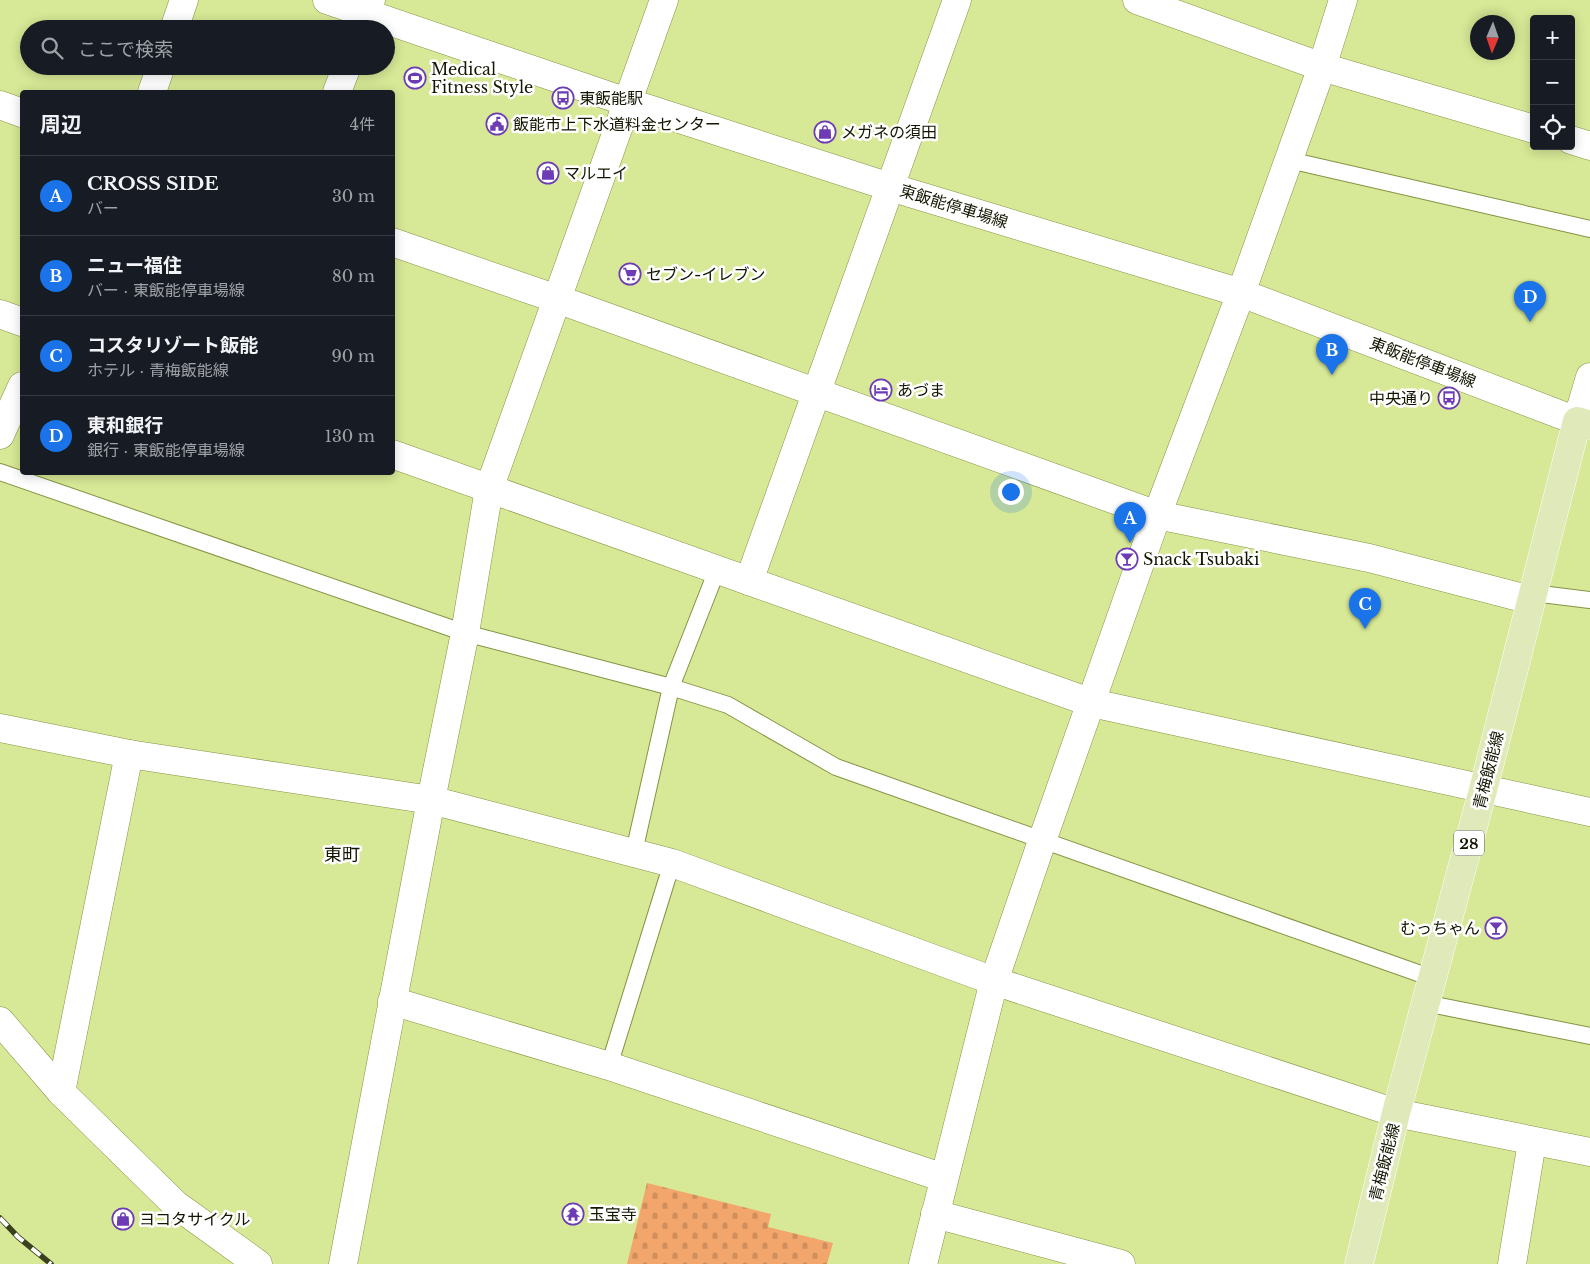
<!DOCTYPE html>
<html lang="ja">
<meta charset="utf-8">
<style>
:root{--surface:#171b24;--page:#20242c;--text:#f1f3f6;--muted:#9ea1a6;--line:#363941;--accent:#1a73e8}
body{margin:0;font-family:"Libre Baskerville","Noto Sans JP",serif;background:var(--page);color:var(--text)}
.controls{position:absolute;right:15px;top:15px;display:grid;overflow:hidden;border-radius:5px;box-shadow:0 2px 12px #0003}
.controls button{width:45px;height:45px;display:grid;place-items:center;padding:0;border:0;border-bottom:1px solid var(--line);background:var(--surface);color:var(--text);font:25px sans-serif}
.compass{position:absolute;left:1470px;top:15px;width:45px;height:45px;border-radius:50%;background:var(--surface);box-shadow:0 2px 12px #0003;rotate:182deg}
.you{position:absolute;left:1010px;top:491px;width:18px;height:18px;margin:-12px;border:4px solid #fff;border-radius:50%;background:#1a73e8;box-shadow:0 0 0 8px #1a73e833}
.badge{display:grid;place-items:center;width:32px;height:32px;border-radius:50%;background:var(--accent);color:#fff;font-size:16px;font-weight:700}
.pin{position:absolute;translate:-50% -41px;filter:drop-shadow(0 1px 2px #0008)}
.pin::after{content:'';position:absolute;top:26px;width:18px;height:15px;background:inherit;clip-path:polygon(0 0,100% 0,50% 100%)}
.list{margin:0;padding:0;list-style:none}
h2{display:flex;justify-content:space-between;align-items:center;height:65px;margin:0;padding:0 20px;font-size:21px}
h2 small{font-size:16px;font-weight:400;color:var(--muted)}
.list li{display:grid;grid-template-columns:32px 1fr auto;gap:15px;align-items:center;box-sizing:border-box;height:80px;padding:0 20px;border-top:1px solid var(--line)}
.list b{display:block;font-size:19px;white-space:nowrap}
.list p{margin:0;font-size:16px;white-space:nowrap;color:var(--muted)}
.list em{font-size:16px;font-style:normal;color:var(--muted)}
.icon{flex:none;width:28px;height:28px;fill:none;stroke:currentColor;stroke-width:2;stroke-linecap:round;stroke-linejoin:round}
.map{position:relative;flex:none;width:1590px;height:1264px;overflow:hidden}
.search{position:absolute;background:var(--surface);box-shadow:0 2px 12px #0003;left:20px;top:20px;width:375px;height:55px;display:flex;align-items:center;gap:12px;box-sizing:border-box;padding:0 18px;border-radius:28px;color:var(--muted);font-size:19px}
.panel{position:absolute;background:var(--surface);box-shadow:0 2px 12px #0003;left:20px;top:90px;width:375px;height:385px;border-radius:5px}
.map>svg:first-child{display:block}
.cemetery{fill:url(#cemetery-stones)}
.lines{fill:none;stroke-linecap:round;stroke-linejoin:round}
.lane-casing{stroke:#859444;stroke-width:18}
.street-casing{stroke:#859444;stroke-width:29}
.secondary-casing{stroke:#859444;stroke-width:29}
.primary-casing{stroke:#fff;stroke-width:29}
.lane{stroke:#fff;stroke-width:16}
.street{stroke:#fff;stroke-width:28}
.secondary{stroke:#fff;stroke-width:28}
.primary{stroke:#dfe9b9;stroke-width:28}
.rail-casing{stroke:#3b411e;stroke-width:5.5}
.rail{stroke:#fff;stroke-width:4;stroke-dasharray:11;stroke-linecap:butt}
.labels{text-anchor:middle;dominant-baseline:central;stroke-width:5;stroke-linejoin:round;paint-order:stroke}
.shield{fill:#fff;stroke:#5a5d4c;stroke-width:1}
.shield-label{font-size:15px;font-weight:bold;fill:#131700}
.poi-label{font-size:16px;fill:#131700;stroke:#fff;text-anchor:start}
.street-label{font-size:16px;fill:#131700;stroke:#fff}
.neighbourhood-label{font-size:18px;fill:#131700;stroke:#fff}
</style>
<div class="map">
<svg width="1590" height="1264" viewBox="0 0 1590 1264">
<defs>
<pattern id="cemetery-stones" width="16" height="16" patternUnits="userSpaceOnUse" patternTransform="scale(1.25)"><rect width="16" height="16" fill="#f2a66b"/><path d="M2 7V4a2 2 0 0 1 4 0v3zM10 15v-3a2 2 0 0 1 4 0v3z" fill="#cf8e5b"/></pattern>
</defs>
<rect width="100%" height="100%" fill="#d7e896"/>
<path class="cemetery" d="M 647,1183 L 771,1214 L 768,1227 L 833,1243 L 827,1264 L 627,1264 Z"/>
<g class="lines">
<g class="lane-casing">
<g id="lane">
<path d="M 1289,160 L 1590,229"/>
<path d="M 0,472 L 465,633 L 671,687 L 728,705 L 836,767 L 1432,978"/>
<path d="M 1533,593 L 1590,600"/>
<path d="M 634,852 L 671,687 L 717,570"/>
<path d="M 1425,1003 L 1590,1036"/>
<path d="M 609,1066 L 672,863"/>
</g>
</g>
<g class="street-casing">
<g id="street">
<path d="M 1137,0 L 1322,67 L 1534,129"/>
<path d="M 361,29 L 371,0"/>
<path d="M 337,92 L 347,66"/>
<path d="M 0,105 L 22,113"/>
<path d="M 1571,140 L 1590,146"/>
<path d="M 392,242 L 557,299 L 1157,515 L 1369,558 L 1531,600"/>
<path d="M 749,581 L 957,0"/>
<path d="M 0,728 L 129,754 L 431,800 L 672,863 L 994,981 L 1396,1113 L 1590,1152"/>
<path d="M 392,1001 L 609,1066 L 944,1178"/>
<path d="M 61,1092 L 129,754"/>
<path d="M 935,1214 L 1121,1264"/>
<path d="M 343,1264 L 431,800 L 465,633 L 489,489 L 664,0"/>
<path d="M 923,1264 L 994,981 L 1042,841 L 1157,515 L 1241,293 L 1322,67 L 1343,0"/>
<path d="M 1512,1264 L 1532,1142"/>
</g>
</g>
<g class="secondary-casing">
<g id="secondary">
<path d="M 327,0 L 627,102 L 890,187 L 1241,293 L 1577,421 L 1590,377"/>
<path d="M 174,29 L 184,0"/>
<path d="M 152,92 L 161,66"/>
<path d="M 0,314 L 22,322"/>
<path d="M 0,435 L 22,386"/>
<path d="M 392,454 L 1092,703 L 1590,812"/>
<path d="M 0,1021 L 61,1092 L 175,1204 L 258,1264"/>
</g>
</g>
<g class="primary-casing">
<path id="primary" d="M 1359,1264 L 1396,1113 L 1483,790 L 1577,421 L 1590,425"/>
</g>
<use href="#lane" class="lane"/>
<use href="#street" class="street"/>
<use href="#secondary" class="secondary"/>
<use href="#primary" class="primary"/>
<g class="rail-casing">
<path id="rail" d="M 0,1218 L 18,1237 L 51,1264"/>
</g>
<use href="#rail" class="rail"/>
</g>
<defs>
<g id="stadium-ring" transform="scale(1.125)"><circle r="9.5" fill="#fff" stroke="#6d3cb4" stroke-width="1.5"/><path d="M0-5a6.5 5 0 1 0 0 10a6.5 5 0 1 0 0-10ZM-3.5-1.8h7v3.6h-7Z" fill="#6d3cb4"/></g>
<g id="bus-ring" transform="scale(1.125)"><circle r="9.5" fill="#fff" stroke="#6d3cb4" stroke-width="1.5"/><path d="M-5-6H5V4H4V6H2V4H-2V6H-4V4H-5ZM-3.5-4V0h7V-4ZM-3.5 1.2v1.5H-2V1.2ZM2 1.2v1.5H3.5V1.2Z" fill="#6d3cb4"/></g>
<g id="civic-ring" transform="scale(1.125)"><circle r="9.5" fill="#fff" stroke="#6d3cb4" stroke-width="1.5"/><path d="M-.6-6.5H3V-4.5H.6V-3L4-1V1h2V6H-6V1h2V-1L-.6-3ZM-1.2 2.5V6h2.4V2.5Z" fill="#6d3cb4"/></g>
<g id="shop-ring" transform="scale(1.125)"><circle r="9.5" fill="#fff" stroke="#6d3cb4" stroke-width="1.5"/><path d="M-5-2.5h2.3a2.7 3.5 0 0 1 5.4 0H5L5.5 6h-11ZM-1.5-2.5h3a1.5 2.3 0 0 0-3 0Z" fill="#6d3cb4"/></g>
<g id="supermarket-ring" transform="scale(1.125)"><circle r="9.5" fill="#fff" stroke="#6d3cb4" stroke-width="1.5"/><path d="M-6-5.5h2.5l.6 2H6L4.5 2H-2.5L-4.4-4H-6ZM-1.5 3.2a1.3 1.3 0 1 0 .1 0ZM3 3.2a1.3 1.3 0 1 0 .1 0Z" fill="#6d3cb4"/></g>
<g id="hotel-ring" transform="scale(1.125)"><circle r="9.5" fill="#fff" stroke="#6d3cb4" stroke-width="1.5"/><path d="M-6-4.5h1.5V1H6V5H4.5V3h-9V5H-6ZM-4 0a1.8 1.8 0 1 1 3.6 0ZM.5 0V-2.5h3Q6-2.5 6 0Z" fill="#6d3cb4"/></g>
<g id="bar-ring" transform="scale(1.125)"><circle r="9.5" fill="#fff" stroke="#6d3cb4" stroke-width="1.5"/><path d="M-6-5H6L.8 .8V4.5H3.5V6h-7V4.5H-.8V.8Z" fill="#6d3cb4"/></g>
<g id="temple-ring" transform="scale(1.125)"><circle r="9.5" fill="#fff" stroke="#6d3cb4" stroke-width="1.5"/><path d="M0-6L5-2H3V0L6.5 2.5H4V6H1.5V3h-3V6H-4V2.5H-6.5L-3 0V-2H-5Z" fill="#6d3cb4"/></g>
</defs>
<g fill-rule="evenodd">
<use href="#stadium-ring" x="415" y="78"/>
<use href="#bus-ring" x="563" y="98"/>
<use href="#civic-ring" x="497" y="124"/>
<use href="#shop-ring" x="825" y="132"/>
<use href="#shop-ring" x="548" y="173"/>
<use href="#supermarket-ring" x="630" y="274"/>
<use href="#hotel-ring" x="881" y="390"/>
<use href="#bus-ring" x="1449" y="398"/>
<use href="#bar-ring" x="1127" y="559"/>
<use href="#bar-ring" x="1496" y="928"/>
<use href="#temple-ring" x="573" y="1214"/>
<use href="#shop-ring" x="123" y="1219"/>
</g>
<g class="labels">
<rect class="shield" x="1454" y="830.5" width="30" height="25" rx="4"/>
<g class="shield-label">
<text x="1469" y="843">28</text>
</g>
<g class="poi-label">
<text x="431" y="69">Medical<tspan x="431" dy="18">Fitness Style</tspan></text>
<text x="579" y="98">東飯能駅</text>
<text x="513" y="124">飯能市上下水道料金センター</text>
<text x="841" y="132">メガネの須田</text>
<text x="564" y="173">マルエイ</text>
<text x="646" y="274">セブン-イレブン</text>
<text x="897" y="390">あづま</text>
<text x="1433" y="398" text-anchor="end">中央通り</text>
<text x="1143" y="559">Snack Tsubaki</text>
<text x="1480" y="928" text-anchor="end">むっちゃん</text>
<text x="589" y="1214">玉宝寺</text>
<text x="139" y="1219">ヨコタサイクル</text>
</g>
<g class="street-label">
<text transform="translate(954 206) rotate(17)">東飯能停車場線</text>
<text transform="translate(1423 362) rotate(21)">東飯能停車場線</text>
<text transform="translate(1488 770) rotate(-76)">青梅飯能線</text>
<text transform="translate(1384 1162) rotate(-76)">青梅飯能線</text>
</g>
<g class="neighbourhood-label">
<text x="342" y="855">東町</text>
</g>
</g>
</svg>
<div class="controls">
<button>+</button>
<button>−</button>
<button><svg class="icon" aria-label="locate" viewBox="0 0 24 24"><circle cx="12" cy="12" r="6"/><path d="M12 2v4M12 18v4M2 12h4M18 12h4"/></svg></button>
</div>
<svg class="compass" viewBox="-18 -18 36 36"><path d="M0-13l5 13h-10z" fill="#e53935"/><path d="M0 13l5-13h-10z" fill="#9ea1a6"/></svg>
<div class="you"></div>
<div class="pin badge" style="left:1130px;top:543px">A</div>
<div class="pin badge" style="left:1332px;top:375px">B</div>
<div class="pin badge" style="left:1365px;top:629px">C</div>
<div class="pin badge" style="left:1530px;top:322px">D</div>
<div class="search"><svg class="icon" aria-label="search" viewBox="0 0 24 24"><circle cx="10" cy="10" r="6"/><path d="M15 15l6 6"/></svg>ここで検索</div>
<section class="panel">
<h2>周辺<small>4件</small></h2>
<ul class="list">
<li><span class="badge">A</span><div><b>CROSS SIDE</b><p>バー</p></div><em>30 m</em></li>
<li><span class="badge">B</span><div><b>ニュー福住</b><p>バー · 東飯能停車場線</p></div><em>80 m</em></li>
<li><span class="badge">C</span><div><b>コスタリゾート飯能</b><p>ホテル · 青梅飯能線</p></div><em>90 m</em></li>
<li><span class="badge">D</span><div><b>東和銀行</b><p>銀行 · 東飯能停車場線</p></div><em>130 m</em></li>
</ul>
</section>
</div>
